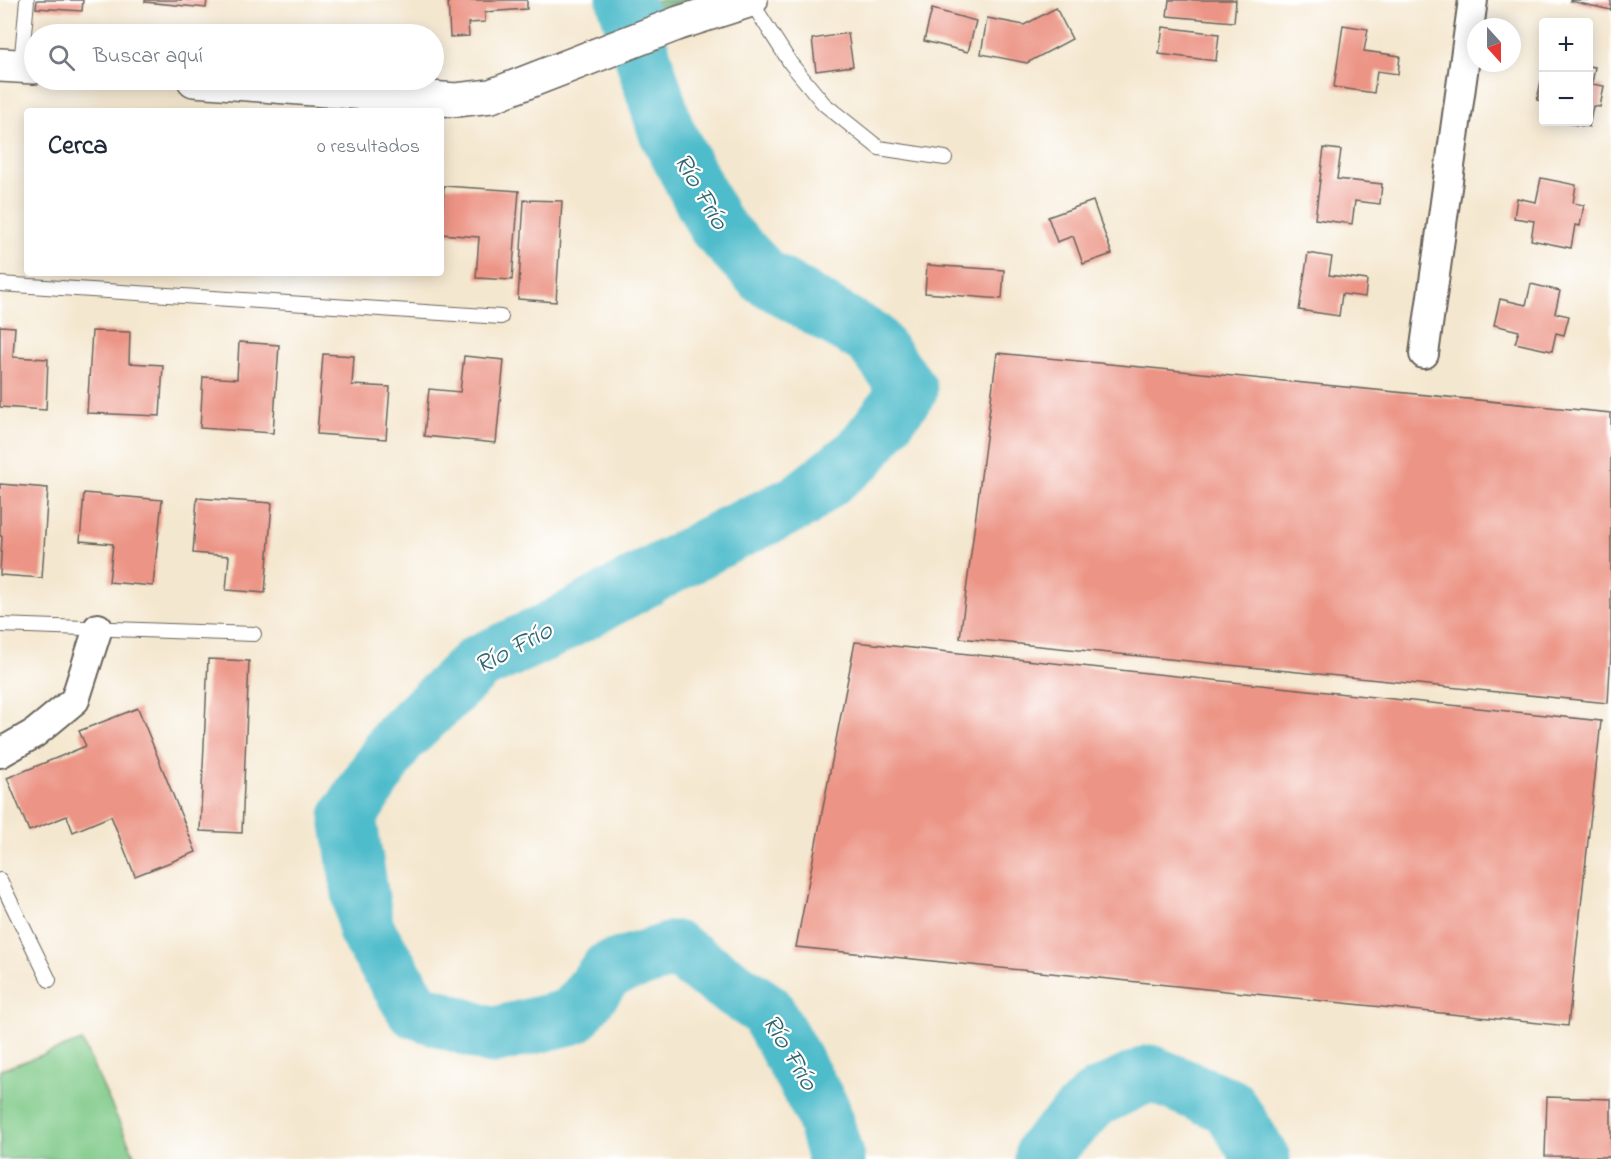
<!DOCTYPE html>
<html lang="es">
<meta charset="utf-8">
<style>
:root{--surface:#fff;--page:#f2f2f3;--text:#1f2937;--muted:#747a83;--line:#e0e1e3}
body{margin:0;font-family:"Indie Flower",sans-serif;background:var(--page);color:var(--text)}
.controls{position:absolute;right:18px;top:18px;display:grid;overflow:hidden;border-radius:6px;box-shadow:0 3px 15px #0003}
.controls button{width:54px;height:54px;display:grid;place-items:center;padding:0;border:0;border-bottom:2px solid var(--line);background:var(--surface);color:var(--text);font:30px sans-serif}
.compass{position:absolute;left:1467px;top:18px;width:54px;height:54px;border-radius:50%;background:var(--surface);box-shadow:0 3px 15px #0003;rotate:159deg}
.list{margin:0;padding:0;list-style:none}
h2{display:flex;justify-content:space-between;align-items:center;height:78px;margin:0;padding:0 24px;font-size:26px}
h2 small{font-size:20px;font-weight:400;color:var(--muted)}
.icon{flex:none;width:33px;height:33px;fill:none;stroke:currentColor;stroke-width:2;stroke-linecap:round;stroke-linejoin:round}
.map{position:relative;flex:none;width:1611px;height:1159px;overflow:hidden}
.search{position:absolute;background:var(--surface);box-shadow:0 3px 15px #0003;left:24px;top:24px;width:420px;height:66px;display:flex;align-items:center;gap:15px;box-sizing:border-box;padding:0 21px;border-radius:33px;color:var(--muted);font-size:22px}
.panel{position:absolute;background:var(--surface);box-shadow:0 3px 15px #0003;left:24px;top:108px;width:420px;height:168px;border-radius:6px}
.map>svg:first-child{display:block}
.green{fill:#7ec987;stroke:#4d7252;stroke-width:1.5}
.forest{fill:#66ad74;stroke:#416448;stroke-width:1.5}
.lines{fill:none;stroke-linecap:round;stroke-linejoin:round}
.river{stroke:#50bccb;stroke-width:57}
.building{fill:#ec9485}
.lane-casing{stroke:#68635b;stroke-width:16}
.street-casing{stroke:#68635b;stroke-width:32}
.secondary-casing{stroke:#68635b;stroke-width:36}
.lane{stroke:#fff;stroke-width:14}
.street{stroke:#fff;stroke-width:28}
.secondary{stroke:#fff;stroke-width:33}
.labels{text-anchor:middle;dominant-baseline:central;stroke-width:4.5;stroke-linejoin:round;paint-order:stroke}
.water-label{font-size:27px;font-style:italic;fill:#33646b;stroke:#fff}
</style>
<div class="map">
<svg width="1611" height="1159" viewBox="0 0 1611 1159">
<rect width="100%" height="100%" fill="#fff"/>
<filter id="ink" filterUnits="userSpaceOnUse"><feTurbulence type="fractalNoise" baseFrequency=".0167" numOctaves="2"/><feDisplacementMap in="SourceGraphic" scale="12" xChannelSelector="R" yChannelSelector="G"/><feConvolveMatrix kernelMatrix="1 2 1 2 8 2 1 2 1" color-interpolation-filters="sRGB"/></filter>
<filter id="wash" filterUnits="userSpaceOnUse"><feTurbulence type="fractalNoise" baseFrequency=".008" numOctaves="4" result="noise"/><feDisplacementMap in="SourceGraphic" scale="24" xChannelSelector="R" yChannelSelector="G"/><feGaussianBlur stdDeviation="1.35" result="paint"/><feColorMatrix in="noise" values="0 0 0 0 0 0 0 0 0 0 0 0 0 0 0 0 0 1.4 0 .05"/><feComposite in="paint" operator="in"/></filter>
<g filter="url(#wash)">
<rect width="100%" height="100%" fill="#f4e7cf"/>
<path class="green" d="M 82,1041 L 136,1159 L 0,1159 L 0,1070 Z"/>
<path class="forest" d="M 625,0 L 751,0 L 679,23 L 673,5 L 631,21 Z"/>
<g class="lines">
<g class="river">
<path d="M 625,0 L 666,130 L 715,225 L 763,276 L 871,339 L 909,390 L 860,454 L 799,502 L 728,535 L 548,631 L 478,663 L 398,739 L 348,817 L 366,930 L 415,1010 L 492,1036 L 573,1016 L 608,970 L 675,949 L 766,1010 L 822,1110 L 836,1159"/>
<path d="M 1043,1159 L 1044,1151 L 1095,1099 L 1150,1073 L 1229,1106 L 1262,1159"/>
</g>
</g>
<g id="blocks">
<g class="building">
<path d="M 37,0 L 83,0 L 82,11 L 36,8 Z"/>
<path d="M 145,0 L 207,0 L 206,8 L 145,2 Z"/>
<path d="M 448,0 L 527,0 L 527,9 L 485,12 L 485,22 L 468,23 L 469,36 L 450,37 Z"/>
<path d="M 1169,0 L 1236,0 L 1234,22 L 1167,16 Z"/>
<path d="M 1570,0 L 1611,0 L 1611,10 L 1570,1 Z"/>
<path d="M 1056,8 L 1072,39 L 1027,63 L 981,54 L 987,18 L 1024,25 Z"/>
<path d="M 932,9 L 976,21 L 968,52 L 924,41 Z"/>
<path d="M 1343,25 L 1368,29 L 1364,51 L 1400,56 L 1398,74 L 1377,71 L 1374,93 L 1334,87 Z"/>
<path d="M 1163,27 L 1219,34 L 1216,61 L 1159,54 Z"/>
<path d="M 848,33 L 853,66 L 816,71 L 812,39 Z"/>
<path d="M 1588,66 L 1595,67 L 1592,84 L 1604,86 L 1600,107 L 1593,106 L 1589,127 L 1566,123 L 1588,122 Z"/>
<path d="M 1541,81 L 1544,81 L 1544,101 L 1537,100 Z"/>
<path d="M 1324,148 L 1341,150 L 1337,179 L 1382,184 L 1380,204 L 1355,201 L 1352,224 L 1315,219 Z"/>
<path d="M 1541,178 L 1576,185 L 1573,203 L 1584,205 L 1580,226 L 1575,225 L 1571,248 L 1531,240 L 1534,221 L 1514,218 L 1517,198 L 1536,202 Z"/>
<path d="M 444,186 L 519,191 L 512,280 L 476,278 L 479,237 L 441,234 Z"/>
<path d="M 524,200 L 562,201 L 556,302 L 518,299 Z"/>
<path d="M 1093,201 L 1112,254 L 1083,264 L 1073,236 L 1057,242 L 1048,217 Z"/>
<path d="M 1308,253 L 1332,257 L 1329,275 L 1367,280 L 1365,297 L 1342,294 L 1339,316 L 1299,310 Z"/>
<path d="M 927,265 L 1004,270 L 1002,299 L 925,293 Z"/>
<path d="M 1531,284 L 1560,291 L 1555,313 L 1569,316 L 1564,335 L 1556,333 L 1552,351 L 1515,343 L 1519,331 L 1494,325 L 1500,299 L 1526,305 Z"/>
<path d="M 0,326 L 15,327 L 13,357 L 48,359 L 46,410 L 0,407 Z"/>
<path d="M 92,331 L 130,332 L 129,363 L 163,365 L 160,416 L 87,413 Z"/>
<path d="M 239,342 L 279,345 L 273,433 L 200,428 L 203,377 L 237,379 Z"/>
<path d="M 997,353 L 1611,413 L 1611,650 L 1608,703 L 960,638 Z"/>
<path d="M 323,354 L 354,356 L 352,385 L 390,387 L 386,439 L 317,434 Z"/>
<path d="M 464,356 L 504,360 L 496,443 L 424,436 L 429,389 L 460,392 Z"/>
<path d="M 0,484 L 48,488 L 42,578 L 0,575 L 2,536 L 0,536 Z"/>
<path d="M 84,493 L 162,500 L 153,586 L 109,582 L 113,544 L 80,541 Z"/>
<path d="M 197,498 L 272,503 L 265,593 L 226,590 L 229,556 L 193,553 Z"/>
<path d="M 855,642 L 1601,721 L 1568,1026 L 796,947 Z"/>
<path d="M 208,659 L 249,661 L 242,833 L 200,831 Z"/>
<path d="M 138,708 L 196,852 L 135,876 L 111,816 L 73,832 L 67,816 L 29,831 L 7,778 L 86,746 L 79,731 Z"/>
<path d="M 1547,1097 L 1611,1099 L 1611,1157 L 1545,1156 Z"/>
</g>
</g>
</g>
<g filter="url(#ink)">
<use href="#blocks" fill-opacity="0" stroke="#68635b" stroke-width="1.5"/>
<g class="lines">
<g class="lane-casing">
<g id="lane">
<path d="M 750,0 L 791,64 L 824,104 L 879,148 L 945,158"/>
<path d="M 21,66 L 27,0"/>
<path d="M 0,284 L 501,317"/>
<path d="M 0,625 L 254,634"/>
<path d="M 0,880 L 49,980"/>
</g>
</g>
<g class="street-casing">
<g id="street">
<path d="M 1424,354 L 1473,0"/>
<path d="M 0,753 L 35,733 L 75,700 L 98,628"/>
</g>
</g>
<g class="secondary-casing">
<g id="secondary">
<path d="M 0,65 L 34,67"/>
<path d="M 194,80 L 456,100 L 491,96 L 679,23 L 751,0"/>
</g>
</g>
<use href="#lane" class="lane"/>
<use href="#street" class="street"/>
<use href="#secondary" class="secondary"/>
</g>
</g>
<g class="labels">
<g class="water-label">
<text transform="translate(700 192) rotate(60)">Río Frío</text>
<text transform="translate(514 649) rotate(-28)">Río Frío</text>
<text transform="translate(789 1053) rotate(59)">Río Frío</text>
</g>
</g>
</svg>
<div class="controls">
<button>+</button>
<button>−</button>
</div>
<svg class="compass" viewBox="-18 -18 36 36"><path d="M0-13l5 13h-10z" fill="#e53935"/><path d="M0 13l5-13h-10z" fill="#747a83"/></svg>
<div class="search"><svg class="icon" aria-label="search" viewBox="0 0 24 24"><circle cx="10" cy="10" r="6"/><path d="M15 15l6 6"/></svg>Buscar aquí</div>
<section class="panel">
<h2>Cerca<small>0 resultados</small></h2>
<ul class="list">
</ul>
</section>
</div>
